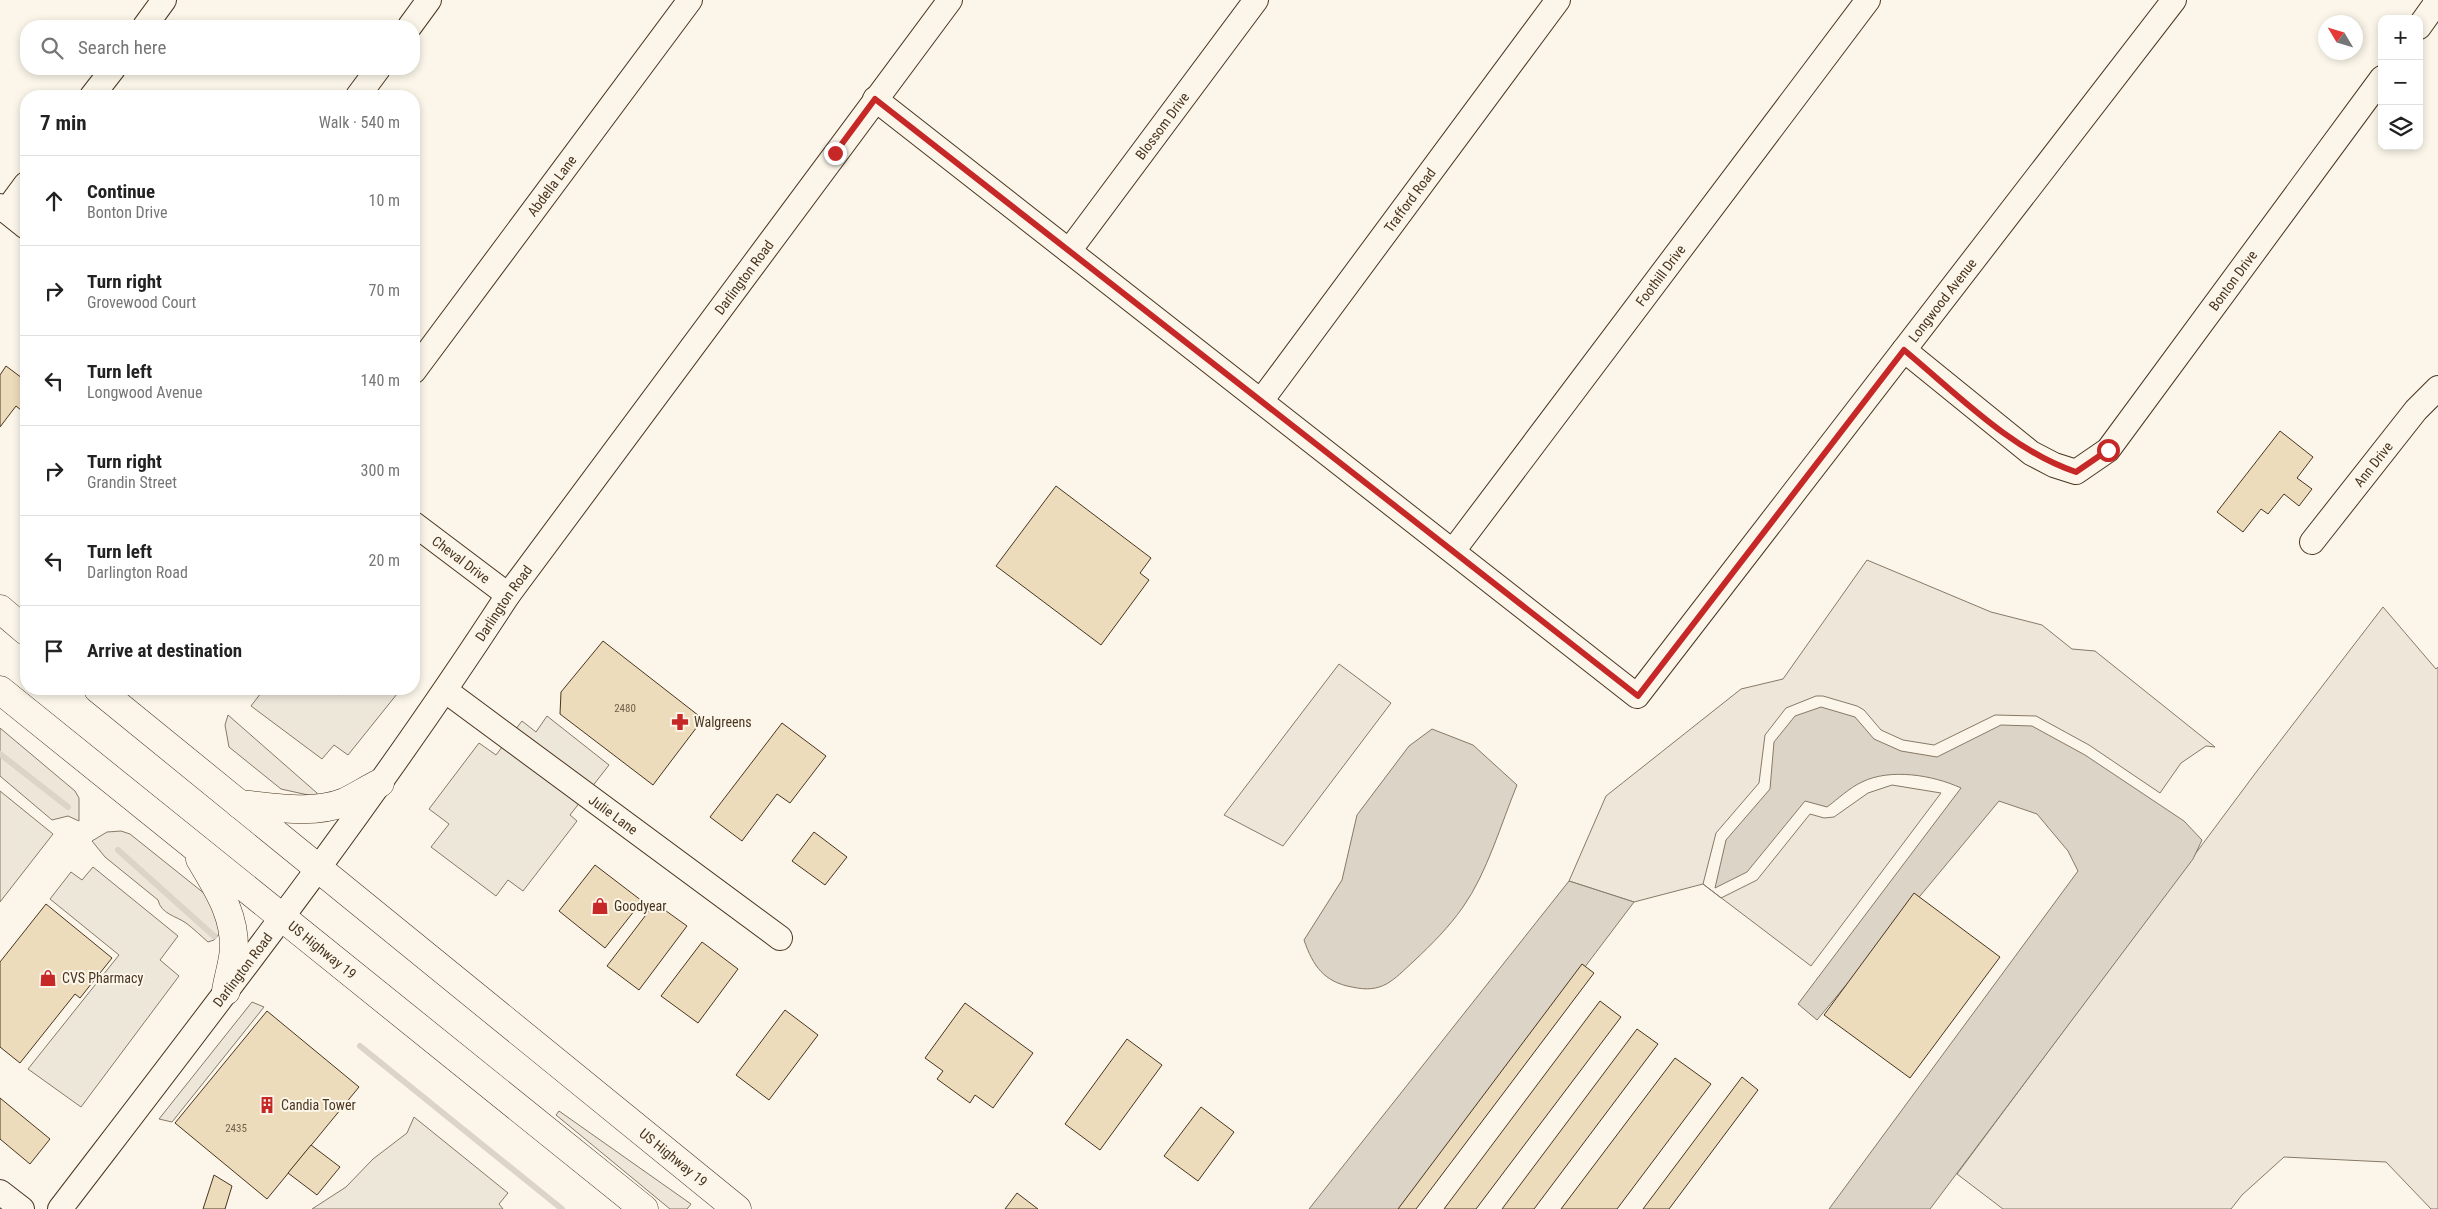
<!DOCTYPE html>
<meta charset="utf-8">
<style>
:root{--surface:#fff;--page:#f2f2f2;--text:#222;--muted:#767676;--line:#e0e0e0}
body{margin:0;font-family:"Roboto Condensed",sans-serif;background:var(--page);color:var(--text)}
.controls{position:absolute;right:15px;top:15px;display:grid;overflow:hidden;border-radius:10px;box-shadow:0 2px 8px #0003}
.controls button{width:45px;height:45px;display:grid;place-items:center;padding:0;border:0;border-bottom:1px solid var(--line);background:var(--surface);color:var(--text);font:25px sans-serif}
.compass{position:absolute;left:2318px;top:15px;width:45px;height:45px;border-radius:50%;background:var(--surface);box-shadow:0 2px 8px #0003;rotate:308deg}
.stop{position:absolute;width:15px;height:15px;margin:-11px;border:4px solid #c62828;border-radius:50%;background:#fff}
.stop.end{background:#c62828;border-color:#fff;box-shadow:0 1px 5px #0008}
.list{margin:0;padding:0;list-style:none}
h2{display:flex;justify-content:space-between;align-items:center;height:65px;margin:0;padding:0 20px;font-size:21px}
h2 small{font-size:16px;font-weight:400;color:var(--muted)}
.list li{display:grid;grid-template-columns:32px 1fr auto;gap:15px;align-items:center;box-sizing:border-box;height:90px;padding:0 20px;border-top:1px solid var(--line)}
.list b{display:block;font-size:19px;white-space:nowrap}
.list p{margin:0;font-size:16px;white-space:nowrap;color:var(--muted)}
.list em{font-size:16px;font-style:normal;color:var(--muted)}
.icon{flex:none;width:28px;height:28px;fill:none;stroke:currentColor;stroke-width:2;stroke-linecap:round;stroke-linejoin:round}
.map{position:relative;flex:none;width:2438px;height:1209px;overflow:hidden}
.search{position:absolute;background:var(--surface);box-shadow:0 2px 8px #0003;left:20px;top:20px;width:400px;height:55px;display:flex;align-items:center;gap:12px;box-sizing:border-box;padding:0 18px;border-radius:20px;color:var(--muted);font-size:19px}
.panel{position:absolute;background:var(--surface);box-shadow:0 2px 8px #0003;left:20px;top:90px;width:400px;height:605px;border-radius:20px}
.map>svg:first-child{display:block}
.green{fill:#ede6d9;stroke:#887966}
.parking{fill:#ede7d9;stroke:#887966}
.water{fill:#dcd4c6;stroke:#887966}
.lines{fill:none;stroke-linecap:round;stroke-linejoin:round}
.stream{stroke:#dcd4c6;stroke-width:6}
.building{fill:#ecdcbc;stroke:#4a3520}
.minor-casing{stroke:#4a3520;stroke-width:26}
.highway-casing{stroke:#4a3520;stroke-width:29}
.minor{stroke:#fbf6e9;stroke-width:24}
.highway{stroke:#fbf6e9;stroke-width:28}
.route{stroke:#c62828;stroke-width:6}
.labels{text-anchor:middle;dominant-baseline:central;stroke-width:4;stroke-linejoin:round;paint-order:stroke}
.number-label{font-size:11px;fill:#725f47}
.street-label{font-size:14px;fill:#4a3520;stroke:#fbf6e9}
.poi-label{font-size:14px;fill:#4a3520;stroke:#fbf6e9;text-anchor:start}
</style>
<div class="map">
<svg width="2438" height="1209" viewBox="0 0 2438 1209">
<rect width="100%" height="100%" fill="#fbf6e9"/>
<g class="green">
<path d="M 1867,560 L 1991,612 L 2042,625 L 2072,649 L 2095,651 L 2215,747 L 2206,746 L 2181,763 L 2160,793 L 2089,745 L 2036,716 L 1995,715 L 1934,745 L 1903,740 L 1881,730 L 1864,710 L 1857,706 L 1823,696 L 1816,696 L 1786,708 L 1765,735 L 1759,783 L 1716,833 L 1703,884 L 1721,898 L 1757,880 L 1810,814 L 1824,818 L 1834,817 L 1868,793 L 1892,785 L 1941,793 L 1811,966 L 1703,884 L 1634,902 L 1569,881 L 1606,796 L 1741,689 L 1783,679 Z"/>
<path d="M 2383,607 L 2436,669 L 2438,667 L 2438,1209 L 2431,1209 L 2386,1162 L 2284,1157 L 2242,1195 L 2231,1209 L 2003,1209 L 1957,1174 L 2254,775 Z"/>
<path d="M 1339,664 L 1391,703 L 1283,846 L 1224,815 Z"/>
<path d="M 228,715 L 317,793 L 317,797 L 281,789 L 229,747 L 225,725 Z"/>
<path d="M 0,728 L 75,791 L 79,798 L 79,821 L 68,816 L 52,820 L 0,776 Z"/>
<path d="M 121,831 L 130,834 L 210,898 L 220,933 L 214,940 L 208,942 C 201,936 194,929 186,923 C 176,916 161,914 158,900 L 105,857 L 92,841 L 107,832 Z"/>
<path d="M 559,1111 L 691,1204 L 687,1209 L 670,1209 L 556,1115 Z"/>
</g>
<g class="parking">
<path d="M 256,689 L 330,689 L 339,695 L 344,689 L 401,689 L 348,755 L 334,745 L 322,759 L 251,706 L 261,693 Z"/>
<path d="M 547,716 L 609,765 L 570,815 L 577,821 L 523,891 L 508,880 L 496,896 L 431,847 L 449,824 L 429,809 L 479,743 L 496,755 L 522,721 L 536,732 Z"/>
<path d="M 0,791 L 53,834 L 0,902 Z"/>
<path d="M 93,867 L 178,936 L 160,960 L 179,976 L 81,1107 L 28,1069 L 119,955 L 50,899 L 71,872 L 82,880 Z"/>
<path d="M 252,1002 L 264,1007 L 172,1122 L 159,1119 Z"/>
<path d="M 414,1117 L 508,1193 L 499,1204 L 503,1209 L 312,1209 L 346,1187 L 373,1159 L 407,1133 Z"/>
</g>
<g class="water">
<path d="M 1821,707 L 1855,717 L 1874,739 L 1901,751 L 1937,757 L 2001,725 L 2032,726 L 2085,755 L 2184,821 L 2202,840 L 2193,859 L 1930,1209 L 1829,1209 L 2078,871 L 2068,851 L 2037,814 L 1999,801 L 1817,1020 L 1798,1004 L 1961,788 C 1933,775 1890,768 1862,782 C 1849,788 1838,799 1827,807 L 1805,801 L 1747,872 L 1715,888 L 1726,840 L 1770,789 L 1774,742 L 1795,716 Z"/>
<path d="M 1432,729 L 1473,745 L 1517,785 C 1501,824 1487,873 1463,907 C 1449,927 1432,944 1414,961 C 1393,980 1383,994 1352,987 C 1324,982 1313,966 1304,940 L 1342,880 L 1357,815 L 1409,746 Z"/>
<path d="M 1569,881 L 1634,902 L 1402,1209 L 1309,1209 Z"/>
</g>
<g class="lines">
<g class="stream">
<path d="M 0,754 L 68,807"/>
<path d="M 118,850 L 214,936"/>
<path d="M 360,1046 L 562,1209"/>
</g>
</g>
<g class="building">
<path d="M 6,366 L 26,381 L 26,414 L 16,406 L 0,427 L 0,375 Z"/>
<path d="M 2280,431 L 2313,457 L 2297,478 L 2312,489 L 2299,506 L 2284,494 L 2268,514 L 2261,509 L 2243,532 L 2217,512 Z"/>
<path d="M 1056,486 L 1151,558 L 1140,573 L 1149,580 L 1101,645 L 996,566 Z"/>
<path d="M 603,641 L 703,719 L 653,785 L 560,714 L 561,692 Z"/>
<path d="M 782,723 L 826,756 L 790,803 L 777,794 L 742,841 L 710,817 Z"/>
<path d="M 814,832 L 847,857 L 825,885 L 792,861 Z"/>
<path d="M 595,865 L 642,901 L 605,948 L 559,911 Z"/>
<path d="M 1914,893 L 2000,957 L 1910,1078 L 1824,1015 Z"/>
<path d="M 655,903 L 687,926 L 639,990 L 607,966 Z"/>
<path d="M 46,904 L 112,958 L 80,998 L 75,994 L 20,1063 L 0,1047 L 0,962 Z"/>
<path d="M 702,942 L 738,969 L 698,1023 L 661,996 Z"/>
<path d="M 1582,964 L 1594,973 L 1416,1209 L 1398,1209 Z"/>
<path d="M 1600,1001 L 1621,1017 L 1476,1209 L 1444,1209 Z"/>
<path d="M 965,1003 L 1033,1053 L 993,1108 L 975,1095 L 970,1103 L 937,1079 L 943,1071 L 925,1058 Z"/>
<path d="M 785,1010 L 818,1035 L 769,1100 L 736,1075 Z"/>
<path d="M 267,1011 L 359,1087 L 267,1199 L 175,1123 Z"/>
<path d="M 1637,1029 L 1658,1044 L 1534,1209 L 1502,1209 Z"/>
<path d="M 1127,1039 L 1162,1065 L 1100,1150 L 1065,1124 Z"/>
<path d="M 1675,1058 L 1711,1084 L 1617,1209 L 1561,1209 Z"/>
<path d="M 1742,1077 L 1758,1090 L 1669,1209 L 1643,1209 Z"/>
<path d="M 0,1098 L 50,1139 L 30,1164 L 0,1139 Z"/>
<path d="M 1201,1107 L 1234,1132 L 1198,1181 L 1164,1156 Z"/>
<path d="M 311,1145 L 340,1167 L 317,1195 L 288,1173 Z"/>
<path d="M 214,1175 L 232,1186 L 225,1209 L 203,1209 Z"/>
<path d="M 1017,1193 L 1038,1209 L 1005,1209 Z"/>
</g>
<g class="lines">
<g class="minor-casing">
<g id="minor">
<path d="M 145,26 L 164,0"/>
<path d="M 410,26 L 429,0"/>
<path d="M 2419,27 L 2436,3 L 2435,0"/>
<path d="M 92,96 L 113,69"/>
<path d="M 358,96 L 378,69"/>
<path id="s1" d="M 875,99 L 1637,696 L 2174,0"/>
<path d="M 0,206 L 26,227"/>
<path d="M 6,211 L 26,184"/>
<path id="s2" d="M 1069,251 L 1256,0"/>
<path id="s3" d="M 1904,350 L 2031,453 L 2054,465 L 2076,472 L 2108,450 L 2382,78"/>
<path id="s4" d="M 414,371 L 690,0"/>
<path id="s5" d="M 1261,401 L 1558,0"/>
<path id="s6" d="M 414,524 L 508,595"/>
<path id="s7" d="M 2312,542 L 2416,410 L 2438,388"/>
<path id="s8" d="M 1453,551 L 1868,0"/>
<path id="s9" d="M 446,691 L 780,938"/>
<path d="M 0,1192 L 22,1209"/>
<path id="s10" d="M 60,1209 C 214,1008 370,808 508,595 L 950,0"/>
</g>
</g>
<g class="highway-casing">
<g id="highway">
<path d="M 0,609 L 26,631"/>
<path id="s11" d="M 98,689 L 737,1209"/>
<path id="s12" d="M 0,690 L 644,1209"/>
<path d="M 239,804 C 273,807 313,815 345,802 C 357,796 368,789 380,783"/>
<path d="M 200,859 C 217,888 235,914 234,949 C 233,963 228,978 226,991"/>
</g>
</g>
<use href="#minor" class="minor"/>
<use href="#highway" class="highway"/>
</g>
<g class="lines">
<path class="route" d="M 835,153 L 875,99 L 1638,696 L 1904,350 C 1956,393 2012,451 2076,472 L 2108,450"/>
</g>
<defs>
<g id="pharmacy-bare" transform="scale(1.35)"><path d="M-2-6h4v4h4v4h-4v4h-4v-4h-4v-4h4Z" fill="#c62828" stroke="#fbf6e9" stroke-width="2.5" paint-order="stroke"/></g>
<g id="shop-bare" transform="scale(1.35)"><path d="M-5-2.5h2.3a2.7 3.5 0 0 1 5.4 0H5L5.5 6h-11ZM-1.5-2.5h3a1.5 2.3 0 0 0-3 0Z" fill="#c62828" stroke="#fbf6e9" stroke-width="2.5" paint-order="stroke"/></g>
<g id="building-bare" transform="scale(1.35)"><path d="M-4-6H4V6H1V3H-1V6H-4ZM-2.5-4.3h1.7v1.8h-1.7ZM.8-4.3h1.7v1.8H.8ZM-2.5-1h1.7V.8h-1.7ZM.8-1h1.7V.8H.8Z" fill="#c62828" stroke="#fbf6e9" stroke-width="2.5" paint-order="stroke"/></g>
</defs>
<g fill-rule="evenodd">
<use href="#pharmacy-bare" x="680" y="722"/>
<use href="#shop-bare" x="600" y="906"/>
<use href="#shop-bare" x="48" y="978"/>
<use href="#building-bare" x="267" y="1105"/>
</g>
<g class="labels">
<g class="number-label">
<text x="625" y="708">2480</text>
<text x="236" y="1128">2435</text>
</g>
<g class="street-label">
<text stroke="none"><textPath href="#s2" startOffset="156">Blossom Drive</textPath></text>
<text stroke="none"><textPath href="#s4" startOffset="231">Abdella Lane</textPath></text>
<text stroke="none"><textPath href="#s5" startOffset="250">Trafford Road</textPath></text>
<text stroke="none"><textPath href="#s8" startOffset="345">Foothill Drive</textPath></text>
<text stroke="none"><textPath href="#s10" startOffset="1156">Darlington Road</textPath></text>
<text stroke="none"><textPath href="#s3" startOffset="462">Bonton Drive</textPath></text>
<text stroke="none"><textPath href="#s1" startOffset="1468">Longwood Avenue</textPath></text>
<text stroke="none"><textPath href="#s7" startOffset="99">Ann Drive</textPath></text>
<text stroke="none"><textPath href="#s6" startOffset="59">Cheval Drive</textPath></text>
<text stroke="none"><textPath href="#s10" startOffset="751">Darlington Road</textPath></text>
<text stroke="none"><textPath href="#s9" startOffset="208">Julie Lane</textPath></text>
<text stroke="none"><textPath href="#s12" startOffset="414">US Highway 19</textPath></text>
<text stroke="none"><textPath href="#s10" startOffset="301">Darlington Road</textPath></text>
<text stroke="none"><textPath href="#s11" startOffset="742">US Highway 19</textPath></text>
</g>
<g class="poi-label">
<text x="694" y="722">Walgreens</text>
<text x="614" y="906">Goodyear</text>
<text x="62" y="978">CVS Pharmacy</text>
<text x="281" y="1105">Candia Tower</text>
</g>
</g>
</svg>
<div class="controls">
<button>+</button>
<button>−</button>
<button><svg class="icon" aria-label="layers" viewBox="0 0 24 24"><path d="M12 4l9 5-9 5-9-5zM3 14l9 5 9-5"/></svg></button>
</div>
<svg class="compass" viewBox="-18 -18 36 36"><path d="M0-13l5 13h-10z" fill="#e53935"/><path d="M0 13l5-13h-10z" fill="#767676"/></svg>
<div class="stop" style="left:2108px;top:450px"></div>
<div class="stop end" style="left:835px;top:153px"></div>
<div class="search"><svg class="icon" aria-label="search" viewBox="0 0 24 24"><circle cx="10" cy="10" r="6"/><path d="M15 15l6 6"/></svg>Search here</div>
<section class="panel">
<h2>7 min<small>Walk · 540 m</small></h2>
<ul class="list">
<li><svg class="icon" aria-label="ahead" viewBox="0 0 24 24"><path d="M12 20V5M6 11l6-6 6 6"/></svg><div><b>Continue</b><p>Bonton Drive</p></div><em>10 m</em></li>
<li><svg class="icon" aria-label="right" viewBox="0 0 24 24"><path d="M7 20v-9h11M14 6l5 5-5 5"/></svg><div><b>Turn right</b><p>Grovewood Court</p></div><em>70 m</em></li>
<li><svg class="icon" aria-label="left" viewBox="0 0 24 24"><path d="M17 20v-9H6M10 6l-5 5 5 5"/></svg><div><b>Turn left</b><p>Longwood Avenue</p></div><em>140 m</em></li>
<li><svg class="icon" aria-label="right" viewBox="0 0 24 24"><path d="M7 20v-9h11M14 6l5 5-5 5"/></svg><div><b>Turn right</b><p>Grandin Street</p></div><em>300 m</em></li>
<li><svg class="icon" aria-label="left" viewBox="0 0 24 24"><path d="M17 20v-9H6M10 6l-5 5 5 5"/></svg><div><b>Turn left</b><p>Darlington Road</p></div><em>20 m</em></li>
<li><svg class="icon" aria-label="arrive" viewBox="0 0 24 24"><path d="M6 21V4h12l-3 4 3 4H6"/></svg><div><b>Arrive at destination</b></div></li>
</ul>
</section>
</div>
